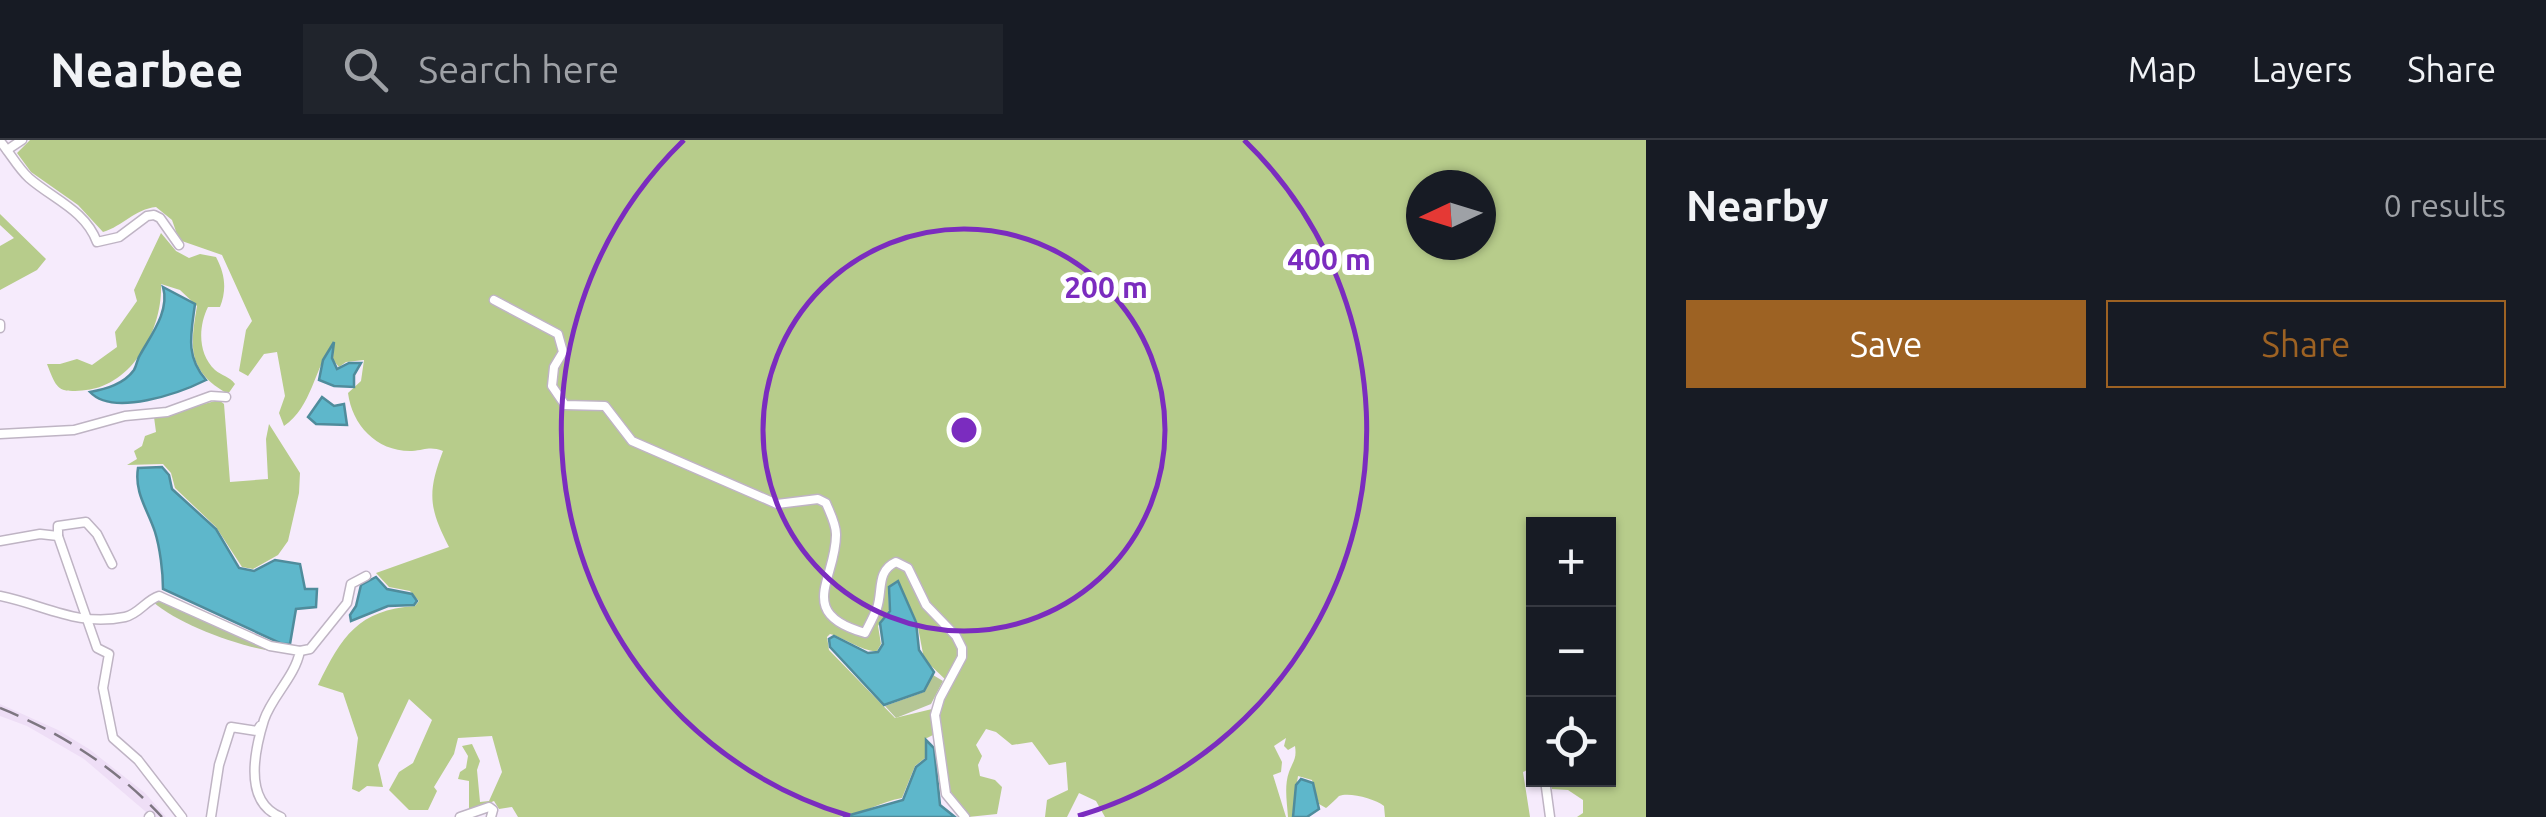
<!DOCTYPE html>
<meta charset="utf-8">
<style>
:root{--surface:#171b24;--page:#20242c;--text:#f1f3f6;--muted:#9ea1a6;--line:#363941;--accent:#9d6223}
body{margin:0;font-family:Ubuntu,sans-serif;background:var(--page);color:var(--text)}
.controls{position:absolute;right:30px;bottom:30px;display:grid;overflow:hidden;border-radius:0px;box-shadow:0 2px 8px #0004}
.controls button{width:90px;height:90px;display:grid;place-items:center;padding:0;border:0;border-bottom:2px solid var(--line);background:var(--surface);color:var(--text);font:50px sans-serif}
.compass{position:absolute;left:1406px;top:30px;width:90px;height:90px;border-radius:50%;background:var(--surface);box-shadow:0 2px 8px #0004;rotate:266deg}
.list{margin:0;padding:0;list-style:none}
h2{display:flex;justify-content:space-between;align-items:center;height:130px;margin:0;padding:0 40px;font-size:42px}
h2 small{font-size:32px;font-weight:400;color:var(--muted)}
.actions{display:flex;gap:20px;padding:30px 40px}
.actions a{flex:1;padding:22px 0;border:2px solid var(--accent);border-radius:0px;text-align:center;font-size:35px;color:var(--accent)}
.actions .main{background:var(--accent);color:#fff}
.icon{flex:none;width:55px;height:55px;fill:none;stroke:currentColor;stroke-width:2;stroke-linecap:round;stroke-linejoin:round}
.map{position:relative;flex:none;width:1646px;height:677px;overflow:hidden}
header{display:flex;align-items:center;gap:60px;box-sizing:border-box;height:140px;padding:0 50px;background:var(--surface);border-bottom:2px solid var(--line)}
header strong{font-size:48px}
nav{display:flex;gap:55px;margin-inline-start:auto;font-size:35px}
.search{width:700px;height:90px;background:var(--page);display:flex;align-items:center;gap:25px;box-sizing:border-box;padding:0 35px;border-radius:0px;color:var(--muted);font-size:38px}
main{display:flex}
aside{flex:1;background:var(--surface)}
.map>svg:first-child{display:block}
.built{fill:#eedef6}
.green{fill:#b5c694}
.forest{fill:#b7cc8b;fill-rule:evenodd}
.water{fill:#5eb7cb;stroke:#4f8c9c;stroke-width:2.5}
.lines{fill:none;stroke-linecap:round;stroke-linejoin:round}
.minor-casing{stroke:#bfb4c4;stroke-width:11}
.minor{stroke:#fff;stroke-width:8}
.rail{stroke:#7d7681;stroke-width:2.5;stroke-dasharray:20 10;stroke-linecap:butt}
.ring{fill:none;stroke:#7b2cbf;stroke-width:5}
.centre{fill:#7b2cbf;stroke:#fff;stroke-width:5}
.ring-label{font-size:30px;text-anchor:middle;font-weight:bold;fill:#7b2cbf;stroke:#fff;stroke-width:10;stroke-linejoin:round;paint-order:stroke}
</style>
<header>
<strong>Nearbee</strong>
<div class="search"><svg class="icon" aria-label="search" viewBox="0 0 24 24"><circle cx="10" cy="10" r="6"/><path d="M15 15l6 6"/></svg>Search here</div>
<nav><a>Map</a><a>Layers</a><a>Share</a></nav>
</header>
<main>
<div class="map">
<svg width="1646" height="677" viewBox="0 0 1646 677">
<rect width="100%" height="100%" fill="#f6ebfc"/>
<path class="built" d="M 0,564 L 58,590 L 89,609 L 145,653 L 166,677 L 152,677 L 84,619 L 27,586 L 0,576 Z"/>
<g class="green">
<path d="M 157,460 L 164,461 L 288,513 C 250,511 182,487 153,462 Z"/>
<path d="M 933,535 L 943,541 L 931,564 L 896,578 L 885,566 L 924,552 Z"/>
</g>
<g class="forest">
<path d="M 30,0 L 1646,0 L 1646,677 L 1577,677 L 1583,673 L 1583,660 L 1568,650 L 1552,649 L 1549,640 L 1608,640 L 1608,384 L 1534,384 L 1534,627 L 1523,632 L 1530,677 L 1385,677 L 1384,666 C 1375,659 1350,652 1339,656 C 1338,657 1328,667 1326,668 L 1319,664 L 1312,640 L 1298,636 L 1292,677 L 1288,677 C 1287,662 1284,646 1289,632 C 1293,621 1297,619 1295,606 L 1288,610 L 1284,606 L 1286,598 L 1274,606 L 1282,622 L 1281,632 L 1273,635 L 1286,677 L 1105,677 L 1096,661 L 1079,653 L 1067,677 L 1045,677 L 1047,660 L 1068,650 L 1066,622 L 1049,625 L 1032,602 L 1012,605 L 996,592 L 986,589 L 976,605 L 982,616 L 978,625 L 980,636 L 995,640 L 1002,647 L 997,674 L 968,677 L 947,646 L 938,568 L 950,544 L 924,519 L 917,482 L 898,441 L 888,447 L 889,470 L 878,486 L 881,504 L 877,511 C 863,512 845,498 830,494 L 827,497 L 829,510 L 895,578 L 932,569 L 933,595 L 925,599 L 925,618 L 915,626 L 902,658 C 880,662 862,674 839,677 L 518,677 L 512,667 L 499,669 L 494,661 L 469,671 L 469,641 L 458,639 L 460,632 L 466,628 L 468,616 L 462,606 L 472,604 L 480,621 L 477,630 L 480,662 L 489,661 L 502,632 L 492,596 L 458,598 L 454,614 L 434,647 L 437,651 L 428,670 L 409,670 L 389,650 L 399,632 L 413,623 L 432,580 L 409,559 L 378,625 L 383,647 L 367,646 L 359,652 L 352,649 L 358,598 L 343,553 L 318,545 C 342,496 358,470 415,466 L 419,461 L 410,451 L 389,447 L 376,433 L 449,407 C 429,368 427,353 443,311 C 430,306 425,310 412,311 C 377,312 352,285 348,253 L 361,241 L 364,220 L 346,222 L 339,227 L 333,220 L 334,201 C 314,229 312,267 284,286 L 279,273 L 285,256 L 277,212 L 264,214 L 248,236 L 239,231 L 246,190 L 252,181 L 222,115 L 179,100 L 172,80 L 156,67 C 135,69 123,86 103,92 L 78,65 L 31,32 L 17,13 ZM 1421,45 L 1481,45 L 1481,105 L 1421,105 Z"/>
<path d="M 0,74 L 46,119 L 37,130 L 0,150 L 0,106 L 14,98 L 0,85 Z"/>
<path d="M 161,93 L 176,111 L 189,118 L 200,114 L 216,117 C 225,134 227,149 220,167 L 208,167 C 198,187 198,214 215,230 C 222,236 229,236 235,244 L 228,254 C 187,231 190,207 197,166 L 180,150 L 161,144 C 163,187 134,245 86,250 C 58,253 57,250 47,224 L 60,224 L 77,219 L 92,225 L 117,207 L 115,192 L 137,161 L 134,150 Z"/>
<path d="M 219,260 L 224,264 L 230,342 L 268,339 L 266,299 L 269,284 L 300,333 L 299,353 L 288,401 L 278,415 L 253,429 L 242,427 L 216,387 L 175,348 L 171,333 L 163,324 L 127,325 L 137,319 L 134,311 L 142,306 L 145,296 L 156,292 L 154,277 Z"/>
</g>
<g class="water">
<path d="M 163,147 L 195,164 C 191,194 185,216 206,240 C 180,253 113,277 90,252 C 106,249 124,244 134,230 C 137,225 137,219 140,215 C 151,195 170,171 163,147 Z"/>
<path d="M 334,202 L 332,218 L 337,229 L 349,223 L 361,223 L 354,235 L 354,247 L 334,246 L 319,240 L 323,220 Z"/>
<path d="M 322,257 L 334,266 L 344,264 L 347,285 L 316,284 L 308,277 Z"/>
<path d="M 162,327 L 169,335 L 172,349 L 216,389 L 239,428 L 254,431 L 275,420 L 300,424 L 305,449 L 317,449 L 316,467 L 296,469 L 290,504 L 282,504 L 163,449 C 163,432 160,408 155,392 C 148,370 134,353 138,328 Z"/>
<path d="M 376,437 L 387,449 L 412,454 L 417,461 L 414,465 L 388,466 L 351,481 L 350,475 L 356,466 L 361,445 Z"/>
<path d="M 898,441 L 916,482 L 919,510 L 934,532 L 924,551 L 884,565 L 830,507 L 829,499 L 834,496 L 868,513 L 878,512 L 883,504 L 880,483 L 890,471 L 889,447 Z"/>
<path d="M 926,600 L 934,608 L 940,665 L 955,677 L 843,677 L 903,660 L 916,627 L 926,619 Z"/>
<path d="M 1301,639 L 1313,643 L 1319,669 L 1307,677 L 1293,677 L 1296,645 Z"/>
</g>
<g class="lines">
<g class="minor-casing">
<g id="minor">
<path d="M 0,1 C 10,13 18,28 29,38 C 53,59 85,70 97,102 L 119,97 L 147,76 L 154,75 L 160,78 L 179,105"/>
<path d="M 7,10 L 22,0"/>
<path d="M 494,160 L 558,194 L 563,212 L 554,227 L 552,246 L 565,265 L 605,266 L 632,301 L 777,364 L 818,359 L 826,363 C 830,373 836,384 836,394 C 837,438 794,473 865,493 C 869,485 874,476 877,468 C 883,451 876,431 896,422 L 908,428 L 926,465 L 956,496 L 962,508 L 962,517 L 940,558 L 935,575 L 946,654 L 965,677"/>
<path d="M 0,184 L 0,188"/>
<path d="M 0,294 L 74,290 L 125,276 L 167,272 L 211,256 L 226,257"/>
<path d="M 58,396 L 58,386 L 86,382 L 97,394 L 112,424"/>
<path d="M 0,401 L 40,394 L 58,396 L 97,508 L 109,514 L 103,548 L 113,598 L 138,620 L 182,677"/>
<path d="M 0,456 C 45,465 77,487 125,477 C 139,474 146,460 159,456 L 270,506 L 300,511 C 295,537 272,556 264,580 C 254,612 243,662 281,677"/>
<path d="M 300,511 L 310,509 L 347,463 L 351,444 L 366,436"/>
<path d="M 1545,640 L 1550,677"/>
<path d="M 149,677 L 150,676"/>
<path d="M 211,677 L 219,625 L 231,587 L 257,591 L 260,586"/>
<path d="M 460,677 L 489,667 L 493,670 L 491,677"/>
</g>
</g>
<use href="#minor" class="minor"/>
<path class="rail" d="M 0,568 C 62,593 116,628 162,677"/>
</g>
<g class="ring">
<circle cx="964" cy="290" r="201"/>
<path d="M850 676A403 403 0 0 1 684 0M1244 0A403 403 0 0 1 1078 676"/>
</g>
<circle cx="964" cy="290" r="15" class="centre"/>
<g class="ring-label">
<text x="1329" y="130">400 m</text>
<text x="1106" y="158">200 m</text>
</g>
</svg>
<div class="controls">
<button>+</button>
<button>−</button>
<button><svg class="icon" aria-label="locate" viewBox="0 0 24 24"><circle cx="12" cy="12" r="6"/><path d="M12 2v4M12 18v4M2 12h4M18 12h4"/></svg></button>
</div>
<svg class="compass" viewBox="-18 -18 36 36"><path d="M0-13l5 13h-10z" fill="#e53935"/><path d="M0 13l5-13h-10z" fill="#9ea1a6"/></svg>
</div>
<aside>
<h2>Nearby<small>0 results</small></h2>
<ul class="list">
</ul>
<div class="actions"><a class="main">Save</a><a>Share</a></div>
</aside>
</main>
